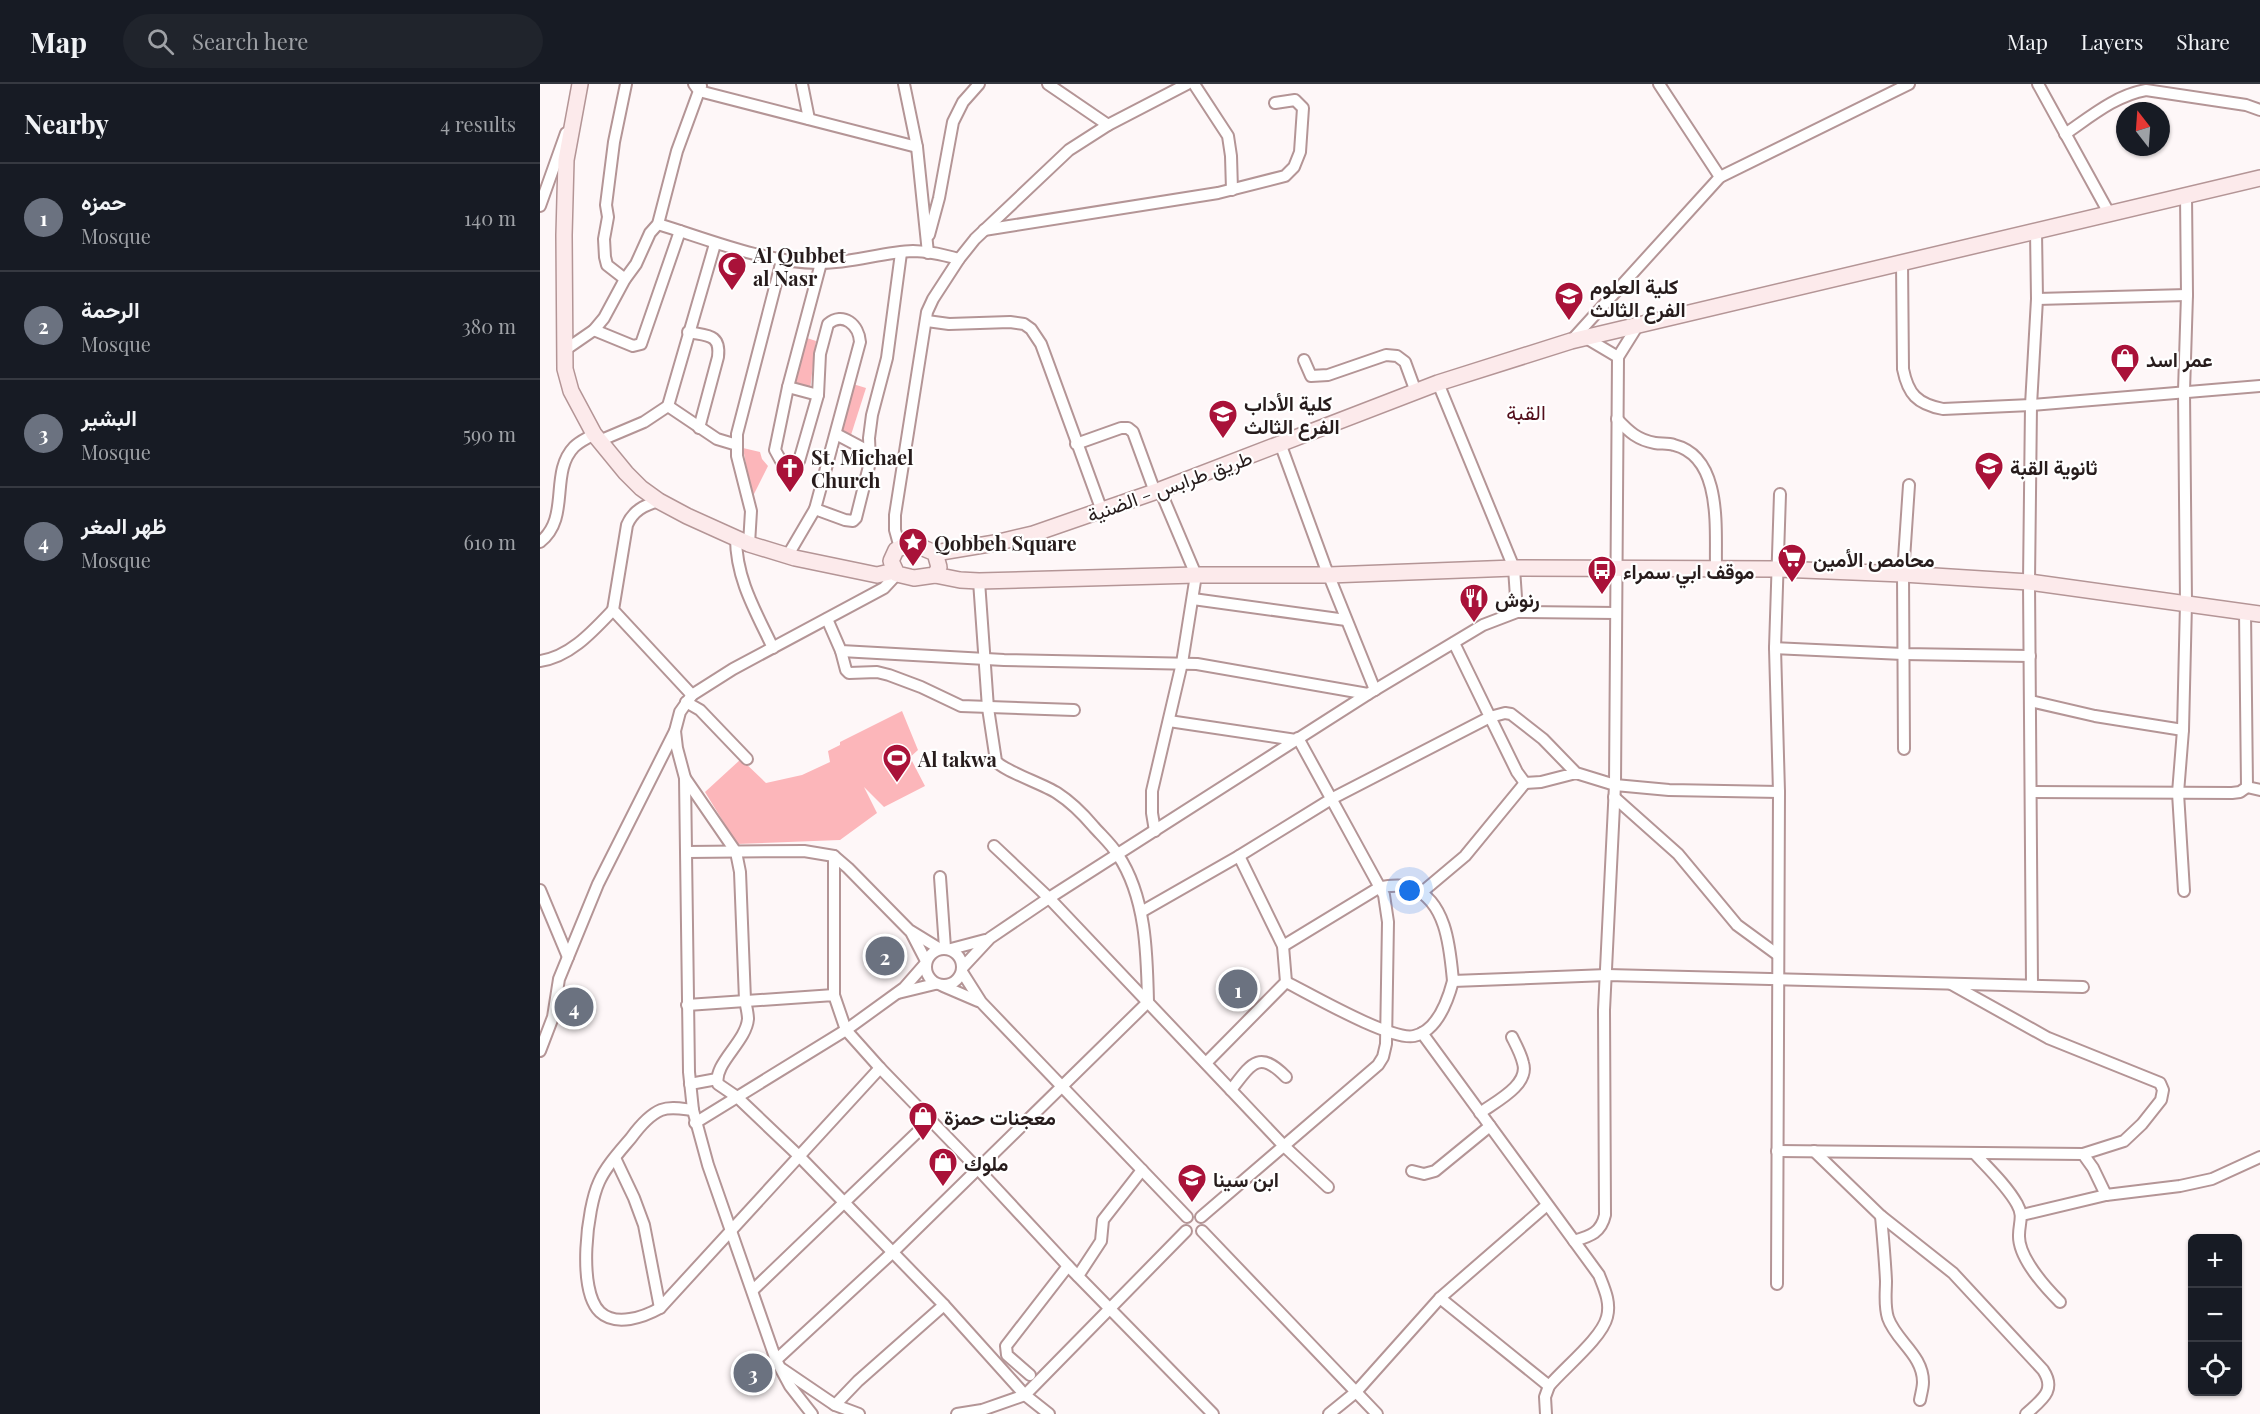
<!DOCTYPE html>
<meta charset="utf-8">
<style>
:root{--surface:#171b24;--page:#20242c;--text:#f1f3f6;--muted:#9ea1a6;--line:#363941;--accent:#0b8043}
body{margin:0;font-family:"Playfair Display",Vazirmatn,serif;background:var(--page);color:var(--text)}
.controls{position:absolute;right:18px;bottom:18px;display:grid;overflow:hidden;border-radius:9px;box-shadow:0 2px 4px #0004}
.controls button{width:54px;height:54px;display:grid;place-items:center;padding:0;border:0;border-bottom:2px solid var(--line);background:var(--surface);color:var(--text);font:30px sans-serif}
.compass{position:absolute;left:1576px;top:18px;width:54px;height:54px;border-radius:50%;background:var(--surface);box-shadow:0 2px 4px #0004;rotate:343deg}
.you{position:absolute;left:870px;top:807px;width:21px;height:21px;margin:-15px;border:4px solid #fff;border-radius:50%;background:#1a73e8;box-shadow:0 0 0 9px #1a73e833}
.badge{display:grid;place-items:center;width:39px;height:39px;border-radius:50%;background:var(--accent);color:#fff;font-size:20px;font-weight:700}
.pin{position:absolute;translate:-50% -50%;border:3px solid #fff;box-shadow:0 2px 6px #0006}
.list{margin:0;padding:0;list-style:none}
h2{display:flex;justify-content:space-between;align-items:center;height:78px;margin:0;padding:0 24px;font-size:26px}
h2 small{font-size:20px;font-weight:400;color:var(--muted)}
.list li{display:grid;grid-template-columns:39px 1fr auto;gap:18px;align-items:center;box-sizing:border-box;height:108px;padding:0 24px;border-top:2px solid var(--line)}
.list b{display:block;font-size:22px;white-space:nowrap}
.list p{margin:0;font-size:20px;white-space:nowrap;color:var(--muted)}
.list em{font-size:20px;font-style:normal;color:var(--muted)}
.icon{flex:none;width:33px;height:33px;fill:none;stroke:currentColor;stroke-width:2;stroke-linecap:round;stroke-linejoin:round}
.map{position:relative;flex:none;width:1720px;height:1330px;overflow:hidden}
header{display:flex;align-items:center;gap:36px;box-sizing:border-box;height:84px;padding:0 30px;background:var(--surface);border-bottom:2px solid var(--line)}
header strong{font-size:28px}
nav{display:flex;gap:33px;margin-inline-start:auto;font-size:21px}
.search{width:420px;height:54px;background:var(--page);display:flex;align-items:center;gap:15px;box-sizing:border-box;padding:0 21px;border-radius:33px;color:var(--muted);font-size:22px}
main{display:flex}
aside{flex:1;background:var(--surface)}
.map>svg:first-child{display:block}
.green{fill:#fcb6ba}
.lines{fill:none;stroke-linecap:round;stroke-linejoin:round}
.street-casing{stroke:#b49596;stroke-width:14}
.secondary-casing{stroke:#b49596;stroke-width:18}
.street{stroke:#fff;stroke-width:10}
.secondary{stroke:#fceaeb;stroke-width:15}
.labels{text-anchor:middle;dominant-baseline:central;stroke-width:4.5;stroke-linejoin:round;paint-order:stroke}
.poi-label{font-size:20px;font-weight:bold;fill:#271c1c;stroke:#fff;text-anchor:start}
.street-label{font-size:20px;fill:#271c1c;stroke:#fff}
.neighbourhood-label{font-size:21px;fill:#540f1c;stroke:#fff}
</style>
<header>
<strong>Map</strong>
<div class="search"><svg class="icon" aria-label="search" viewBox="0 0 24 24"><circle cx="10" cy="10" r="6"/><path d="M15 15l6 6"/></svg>Search here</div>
<nav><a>Map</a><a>Layers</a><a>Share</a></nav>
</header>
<main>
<aside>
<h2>Nearby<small>4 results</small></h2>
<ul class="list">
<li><span class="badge" style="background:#6b7280">1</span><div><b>حمزه</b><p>Mosque</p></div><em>140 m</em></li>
<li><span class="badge" style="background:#6b7280">2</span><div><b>الرحمة</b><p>Mosque</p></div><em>380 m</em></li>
<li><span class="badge" style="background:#6b7280">3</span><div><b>البشير</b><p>Mosque</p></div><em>590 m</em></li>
<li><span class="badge" style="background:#6b7280">4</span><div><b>ظهر المغر</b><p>Mosque</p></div><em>610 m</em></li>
</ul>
</aside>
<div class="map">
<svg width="1720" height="1330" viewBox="0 0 1720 1330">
<rect width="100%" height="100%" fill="#fef7f8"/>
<g class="green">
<path d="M 264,253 L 276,257 L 270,306 L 250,300 Z"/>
<path d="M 313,300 L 326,304 L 311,351 L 299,348 Z"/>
<path d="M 203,364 L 220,368 L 222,375 L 228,382 L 212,414 Z"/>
<path d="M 362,627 L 378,666 L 368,675 L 370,678 L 372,677 L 385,702 L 344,723 L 324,703 L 337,729 L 300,756 L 197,760 L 165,708 L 201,675 L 226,699 L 262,691 L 290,678 L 288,667 L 300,661 L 300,658 Z"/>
</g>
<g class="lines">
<g class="street-casing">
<g id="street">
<path d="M 262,0 L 269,35"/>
<path d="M 364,0 L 377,63 L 388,169"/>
<path d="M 508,0 L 568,41"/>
<path d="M 654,0 L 688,52 L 691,72 L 692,106"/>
<path d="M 1119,0 L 1180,93"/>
<path d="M 1498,0 L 1569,129"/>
<path d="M 161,2 L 159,7 L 377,63"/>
<path d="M 1525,50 C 1550,33 1576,11 1606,6 L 1706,21 L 1720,26"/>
<path d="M 0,122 L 26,49"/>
<path d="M 118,140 C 170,156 222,178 278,179 C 310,180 342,168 373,167 C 389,167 404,171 419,175"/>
<path d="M 444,146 L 678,109 L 745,92 L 754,83 L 760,68 L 763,24 L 755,16 L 735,19"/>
<path d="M 389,151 L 399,114 L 413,38 L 423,18 L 439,0"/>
<path d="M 1362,178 L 1363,285 C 1368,310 1377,320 1403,325 L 1491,321 L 1720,302"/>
<path d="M 281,179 L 248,303 L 235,366 L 241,377 L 250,380 L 259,377 L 278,311 L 280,270 L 288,240 C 303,227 319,241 320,258 L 275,425 L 305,436 L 313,437 L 316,434 L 330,378 L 329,354 L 332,331 L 347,274 L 361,169"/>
<path d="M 85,195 L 67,181 L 65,173 L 64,155 L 68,133 L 66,121 L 74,58 L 86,0"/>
<path d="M 1497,215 L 1647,211"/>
<path d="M 387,237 L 409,240 L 470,238 L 484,240 L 491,245 L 501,260 L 508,279 L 562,427"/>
<path d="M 54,246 L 93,262 L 101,260 L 140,147"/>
<path d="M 148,248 C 166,252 181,249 178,273 L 159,344"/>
<path d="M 1046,254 L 1078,273"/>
<path d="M 1031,257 L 1180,93 L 1369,0"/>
<path d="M 25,266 L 54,246 L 64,234 L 85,195 L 96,180 L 110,149 L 118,140 L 137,67 L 159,7 L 154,0"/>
<path d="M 764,276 L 771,292 L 788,291 L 846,271 L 857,272 L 865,278 L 876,308"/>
<path d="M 898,299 L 974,484 L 977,528"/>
<path d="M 248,303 L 278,311"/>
<path d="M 128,322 L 175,160"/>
<path d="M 1077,335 C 1089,348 1098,356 1115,359 C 1121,360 1128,359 1134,361 C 1183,373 1175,446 1176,483"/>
<path d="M 296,350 L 330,368"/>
<path d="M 59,357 L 104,338 L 128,322 L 177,355 L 197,361"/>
<path d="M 740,359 L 785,482 L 835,606"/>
<path d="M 536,360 L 581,344 L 588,344 L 593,348 L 615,408"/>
<path d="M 119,417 C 104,421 93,427 87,441 L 73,526 L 152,611"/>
<path d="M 196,454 C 196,495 216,528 233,564"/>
<path d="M 0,458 C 31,434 9,389 34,363 C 40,357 48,354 54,350"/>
<path d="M 209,460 L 211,427 L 197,372 L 197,350 L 242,176"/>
<path d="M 360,464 L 355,446 L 355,431 L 387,228 L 393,215 L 419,175 L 435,155 L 529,66 L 568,41 L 647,0"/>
<path d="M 248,471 L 275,425"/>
<path d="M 653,515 L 806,536"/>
<path d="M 287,535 L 301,567 L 464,576 L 657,580 L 828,610"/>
<path d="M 1235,564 L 1363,570 L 1490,572"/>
<path d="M 301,567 L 306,586 L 309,589 L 337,588 L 349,591 L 381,603 L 421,622 L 534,626"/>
<path d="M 0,577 C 30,573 53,547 73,526"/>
<path d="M 1490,617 L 1555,632 L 1643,646"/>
<path d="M 146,618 L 160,626 L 207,675"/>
<path d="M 629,637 L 756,656"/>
<path d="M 135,647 L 137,664 L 145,694 L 149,988 L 153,1026 L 168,1081 L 236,1276 L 250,1302 L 272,1330"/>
<path d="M 1364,665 L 1363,490 L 1369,401"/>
<path d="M 1036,689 L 1001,698 L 985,699 L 977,688 L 950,633 L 965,629 L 971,630 L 1003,655 L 1036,689 L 1075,701 L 1129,706 L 1239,708"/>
<path d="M 145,694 L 196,768 L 200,788 L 205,916 C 206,922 208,929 208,935 C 206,958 173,980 178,1000 L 197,1013 L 259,1072 L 404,1221 L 485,1311 L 509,1330"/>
<path d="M 1707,703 L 1720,706"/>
<path d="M 1492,708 L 1692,709 L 1700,708 L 1707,703 L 1705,527"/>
<path d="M 1074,713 L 1138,770 L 1197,841 L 1238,871"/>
<path d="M 615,747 L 612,729 L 612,707 L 642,579 L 656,491 L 620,406"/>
<path d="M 454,762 L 509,814 L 744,1062 L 788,1103"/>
<path d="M 147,768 L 264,767 L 294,772 L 308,784 L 369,846 L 400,865"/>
<path d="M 400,793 L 405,864"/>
<path d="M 0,806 L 28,873"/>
<path d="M 1644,807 L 1638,709 L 1643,646 L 1646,519 L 1644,307 L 1647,211 L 1646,111"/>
<path d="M 881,809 L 925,772 L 985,699"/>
<path d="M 601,828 L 699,772 L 793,714 L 950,633 L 914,559"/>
<path d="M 371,848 L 386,877"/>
<path d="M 743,862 L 840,803 C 850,802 862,800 872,804 C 907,817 910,866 913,897 L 1067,891 L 1543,903"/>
<circle cx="404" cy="883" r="18"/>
<path d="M 411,865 L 445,856"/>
<path d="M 423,883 L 450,854 L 509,814 L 828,610 L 943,541 L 977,528 L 1076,529"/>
<path d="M 422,888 L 441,918 L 647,1133"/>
<path d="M 746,898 C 770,910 851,957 874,952 C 897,947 908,916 913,897"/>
<path d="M 1492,901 L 1489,498 L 1491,321 L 1497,215 L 1496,147"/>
<path d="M 403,902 L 438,917"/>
<path d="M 358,909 L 395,900"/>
<path d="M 294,911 L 294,772"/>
<path d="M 147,921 L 294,911 L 306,946 L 340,984 L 437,1084 L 528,1182 L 673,1330"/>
<path d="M 882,949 L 1059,1191 C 1064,1204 1071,1218 1067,1233 C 1062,1254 1024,1284 1009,1302 L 1005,1313 L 1006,1330"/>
<path d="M 0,967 L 13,933 L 19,895 L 58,800 L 135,647 L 140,628 L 152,611 L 193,585 L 344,504 L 357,490"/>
<path d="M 666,979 L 746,898 L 743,862 L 699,772"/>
<path d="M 150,1000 L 177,995"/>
<path d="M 691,1006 C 711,980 719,965 746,993"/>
<path d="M 153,1026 C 143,1025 131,1022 121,1026 C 109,1031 99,1043 91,1054 C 80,1067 66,1082 59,1098 C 47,1124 37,1206 60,1228 C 76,1243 104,1233 120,1224 L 340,984"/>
<path d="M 940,1029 C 955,1018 990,1001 983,979 C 981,970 976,961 972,953"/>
<path d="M 155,1039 L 306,946 L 364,904 L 385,880"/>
<path d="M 1237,1067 L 1543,1070 L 1584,1057 L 1602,1040 L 1621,1016 L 1623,1006 L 1620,999 L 1508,954 L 1411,900"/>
<path d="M 1274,1067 L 1341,1132 L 1413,1189 L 1503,1286 C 1517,1307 1501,1316 1486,1330"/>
<path d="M 1435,1070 C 1449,1085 1467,1102 1477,1120 C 1484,1132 1479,1139 1479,1151 C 1478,1173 1505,1203 1520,1218"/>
<path d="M 1543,1070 L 1553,1084 L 1566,1111"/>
<path d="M 75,1074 L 94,1114 L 104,1141 L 120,1224"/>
<path d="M 872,1087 L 884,1090 L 895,1087 L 950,1042"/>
<path d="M 1482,1131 L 1566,1111 L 1640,1102 L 1672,1095 L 1720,1073"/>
<path d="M 1341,1132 C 1343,1154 1345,1175 1346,1197 C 1346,1209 1344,1221 1348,1234 C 1356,1257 1383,1271 1383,1298 C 1383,1304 1381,1310 1380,1316"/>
<path d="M 661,1133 L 838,981 L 843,973 L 846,960 L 848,838 L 844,811 L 758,654"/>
<path d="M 662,1147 L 837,1330"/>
<path d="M 1034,1157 C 1050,1152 1061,1149 1065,1131 L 1064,926 L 1075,701 L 1078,273 L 1098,241"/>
<path d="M 538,1192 L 561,1157 L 563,1136 L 602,1086"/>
<path d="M 1237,1200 L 1239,708 L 1235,564 L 1240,410"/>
<path d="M 213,1206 L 390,1036"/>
<path d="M 900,1214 L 1009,1302"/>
<path d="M 236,1276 L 353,1168 L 608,918 C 607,869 606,813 578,771 C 572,761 562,752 554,743 C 543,730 531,718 517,709 C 503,700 462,686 456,677 L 448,624 L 439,497"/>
<path d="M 242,1285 L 295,1321 L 319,1330"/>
<path d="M 490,1291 L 467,1271 L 466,1262 L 528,1182"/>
<path d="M 295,1321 L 318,1297 L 404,1221"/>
<path d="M 417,1330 L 442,1326 L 485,1311 L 646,1147"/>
<path d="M 789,1330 L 816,1308 L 900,1214 L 1007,1121"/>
</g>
</g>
<g class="secondary-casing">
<g id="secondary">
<path d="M 40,0 L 26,76 L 24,151 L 25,285 L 31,307 L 54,350 L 86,389 L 101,404 L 119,417 L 147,432 L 209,460 L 255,474 L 337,491 L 354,487"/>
<path d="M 362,463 L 383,464 L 395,469 L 399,483 L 395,491 L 374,494 L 357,490 L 351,477 L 356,466 Z"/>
<path d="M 395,469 L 455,459 L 493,450 L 620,406 L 898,299 L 1031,257 L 1720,94"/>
<path d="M 395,491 L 420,496 L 439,497 L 656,491 L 789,491 L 974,484 L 1237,485 L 1363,490 L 1489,498 L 1720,530"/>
</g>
</g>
<use href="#street" class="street"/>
<use href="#secondary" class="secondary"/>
</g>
<defs>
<g id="mosque-pin" transform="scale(1.5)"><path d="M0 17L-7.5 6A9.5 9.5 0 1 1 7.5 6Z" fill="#a91239" stroke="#fff"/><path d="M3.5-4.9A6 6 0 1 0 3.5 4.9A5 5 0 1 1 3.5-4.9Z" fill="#fff"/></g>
<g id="university-pin" transform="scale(1.5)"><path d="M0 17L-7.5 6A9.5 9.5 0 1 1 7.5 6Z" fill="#a91239" stroke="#fff"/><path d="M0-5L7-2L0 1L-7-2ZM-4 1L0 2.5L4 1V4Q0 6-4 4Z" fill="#fff"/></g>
<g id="shop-pin" transform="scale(1.5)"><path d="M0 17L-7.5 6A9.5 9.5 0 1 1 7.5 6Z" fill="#a91239" stroke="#fff"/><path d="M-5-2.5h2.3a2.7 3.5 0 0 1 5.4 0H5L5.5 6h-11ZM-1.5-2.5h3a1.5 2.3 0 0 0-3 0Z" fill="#fff"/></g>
<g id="school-pin" transform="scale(1.5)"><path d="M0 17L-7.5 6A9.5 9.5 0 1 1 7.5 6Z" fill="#a91239" stroke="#fff"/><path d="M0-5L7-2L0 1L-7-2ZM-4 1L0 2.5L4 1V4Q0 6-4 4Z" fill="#fff"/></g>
<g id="church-pin" transform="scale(1.5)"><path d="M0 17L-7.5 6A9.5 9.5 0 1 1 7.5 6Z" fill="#a91239" stroke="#fff"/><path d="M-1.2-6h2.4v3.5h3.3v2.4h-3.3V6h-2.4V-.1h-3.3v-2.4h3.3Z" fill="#fff"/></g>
<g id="sight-pin" transform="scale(1.5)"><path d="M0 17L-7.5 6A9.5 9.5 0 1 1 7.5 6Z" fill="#a91239" stroke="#fff"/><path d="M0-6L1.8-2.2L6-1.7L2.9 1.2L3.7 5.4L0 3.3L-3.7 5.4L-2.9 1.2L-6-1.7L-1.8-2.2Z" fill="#fff"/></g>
<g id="supermarket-pin" transform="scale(1.5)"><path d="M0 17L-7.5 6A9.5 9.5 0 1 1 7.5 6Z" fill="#a91239" stroke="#fff"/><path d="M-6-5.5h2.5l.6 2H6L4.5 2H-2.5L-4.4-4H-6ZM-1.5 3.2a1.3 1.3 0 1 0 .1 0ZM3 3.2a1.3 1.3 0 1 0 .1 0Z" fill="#fff"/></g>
<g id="bus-pin" transform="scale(1.5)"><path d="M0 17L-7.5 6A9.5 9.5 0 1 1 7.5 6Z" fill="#a91239" stroke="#fff"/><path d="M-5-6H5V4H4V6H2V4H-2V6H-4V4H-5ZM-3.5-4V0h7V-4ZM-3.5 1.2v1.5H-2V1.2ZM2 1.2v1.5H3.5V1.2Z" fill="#fff"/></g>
<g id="restaurant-pin" transform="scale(1.5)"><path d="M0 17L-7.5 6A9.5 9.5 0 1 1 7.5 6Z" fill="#a91239" stroke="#fff"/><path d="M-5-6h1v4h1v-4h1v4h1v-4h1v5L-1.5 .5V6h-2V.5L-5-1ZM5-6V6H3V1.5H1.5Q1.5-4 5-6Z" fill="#fff"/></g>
<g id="stadium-pin" transform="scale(1.5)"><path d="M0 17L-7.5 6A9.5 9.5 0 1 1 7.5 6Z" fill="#a91239" stroke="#fff"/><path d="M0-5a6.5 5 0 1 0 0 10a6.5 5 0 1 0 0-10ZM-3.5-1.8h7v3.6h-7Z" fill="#fff"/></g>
</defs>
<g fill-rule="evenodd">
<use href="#mosque-pin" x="192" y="182"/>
<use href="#university-pin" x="1029" y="212"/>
<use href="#shop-pin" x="1585" y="274"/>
<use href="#university-pin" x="683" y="330"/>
<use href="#school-pin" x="1449" y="382"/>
<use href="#church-pin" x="250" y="384"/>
<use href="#sight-pin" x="373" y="458"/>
<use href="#supermarket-pin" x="1252" y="474"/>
<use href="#bus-pin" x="1062" y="486"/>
<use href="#restaurant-pin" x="934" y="514"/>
<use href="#stadium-pin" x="357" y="674"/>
<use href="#shop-pin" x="383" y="1032"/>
<use href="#shop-pin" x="403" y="1078"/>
<use href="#school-pin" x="652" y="1094"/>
</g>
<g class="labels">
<g class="poi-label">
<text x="213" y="170">Al Qubbet<tspan x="213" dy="23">al Nasr</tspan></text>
<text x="1050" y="201">كلية العلوم<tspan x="1050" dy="23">الفرع الثالث</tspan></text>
<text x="1606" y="274">عمر اسد</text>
<text x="704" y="318">كلية الأداب<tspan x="704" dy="23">الفرع الثالث</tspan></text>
<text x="271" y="372">St. Michael<tspan x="271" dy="23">Church</tspan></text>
<text x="1470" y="382">ثانوية القبة</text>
<text x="394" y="458">Qobbeh Square</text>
<text x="1273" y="474">محامص الأمين</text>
<text x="1083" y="486">موقف ابي سمراء</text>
<text x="955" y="514">رنوش</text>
<text x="378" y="674">Al takwa</text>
<text x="404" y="1032">معجنات حمزة</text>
<text x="424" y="1078">ملوك</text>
<text x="673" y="1094">ابن سينا</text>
</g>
<g class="street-label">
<text transform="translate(629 401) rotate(-20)">طريق طرابس - الضنية</text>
</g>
<g class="neighbourhood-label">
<text x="986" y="327">القبة</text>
</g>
</g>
</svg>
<div class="controls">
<button>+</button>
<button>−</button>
<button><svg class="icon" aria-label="locate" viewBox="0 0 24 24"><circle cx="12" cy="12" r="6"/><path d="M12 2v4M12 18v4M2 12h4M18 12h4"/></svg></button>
</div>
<svg class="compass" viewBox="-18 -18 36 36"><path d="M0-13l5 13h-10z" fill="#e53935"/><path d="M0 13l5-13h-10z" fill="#9ea1a6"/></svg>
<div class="you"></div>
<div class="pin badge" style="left:698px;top:905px;background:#6b7280">1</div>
<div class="pin badge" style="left:345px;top:872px;background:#6b7280">2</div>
<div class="pin badge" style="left:213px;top:1289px;background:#6b7280">3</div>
<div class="pin badge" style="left:34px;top:923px;background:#6b7280">4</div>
</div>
</main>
